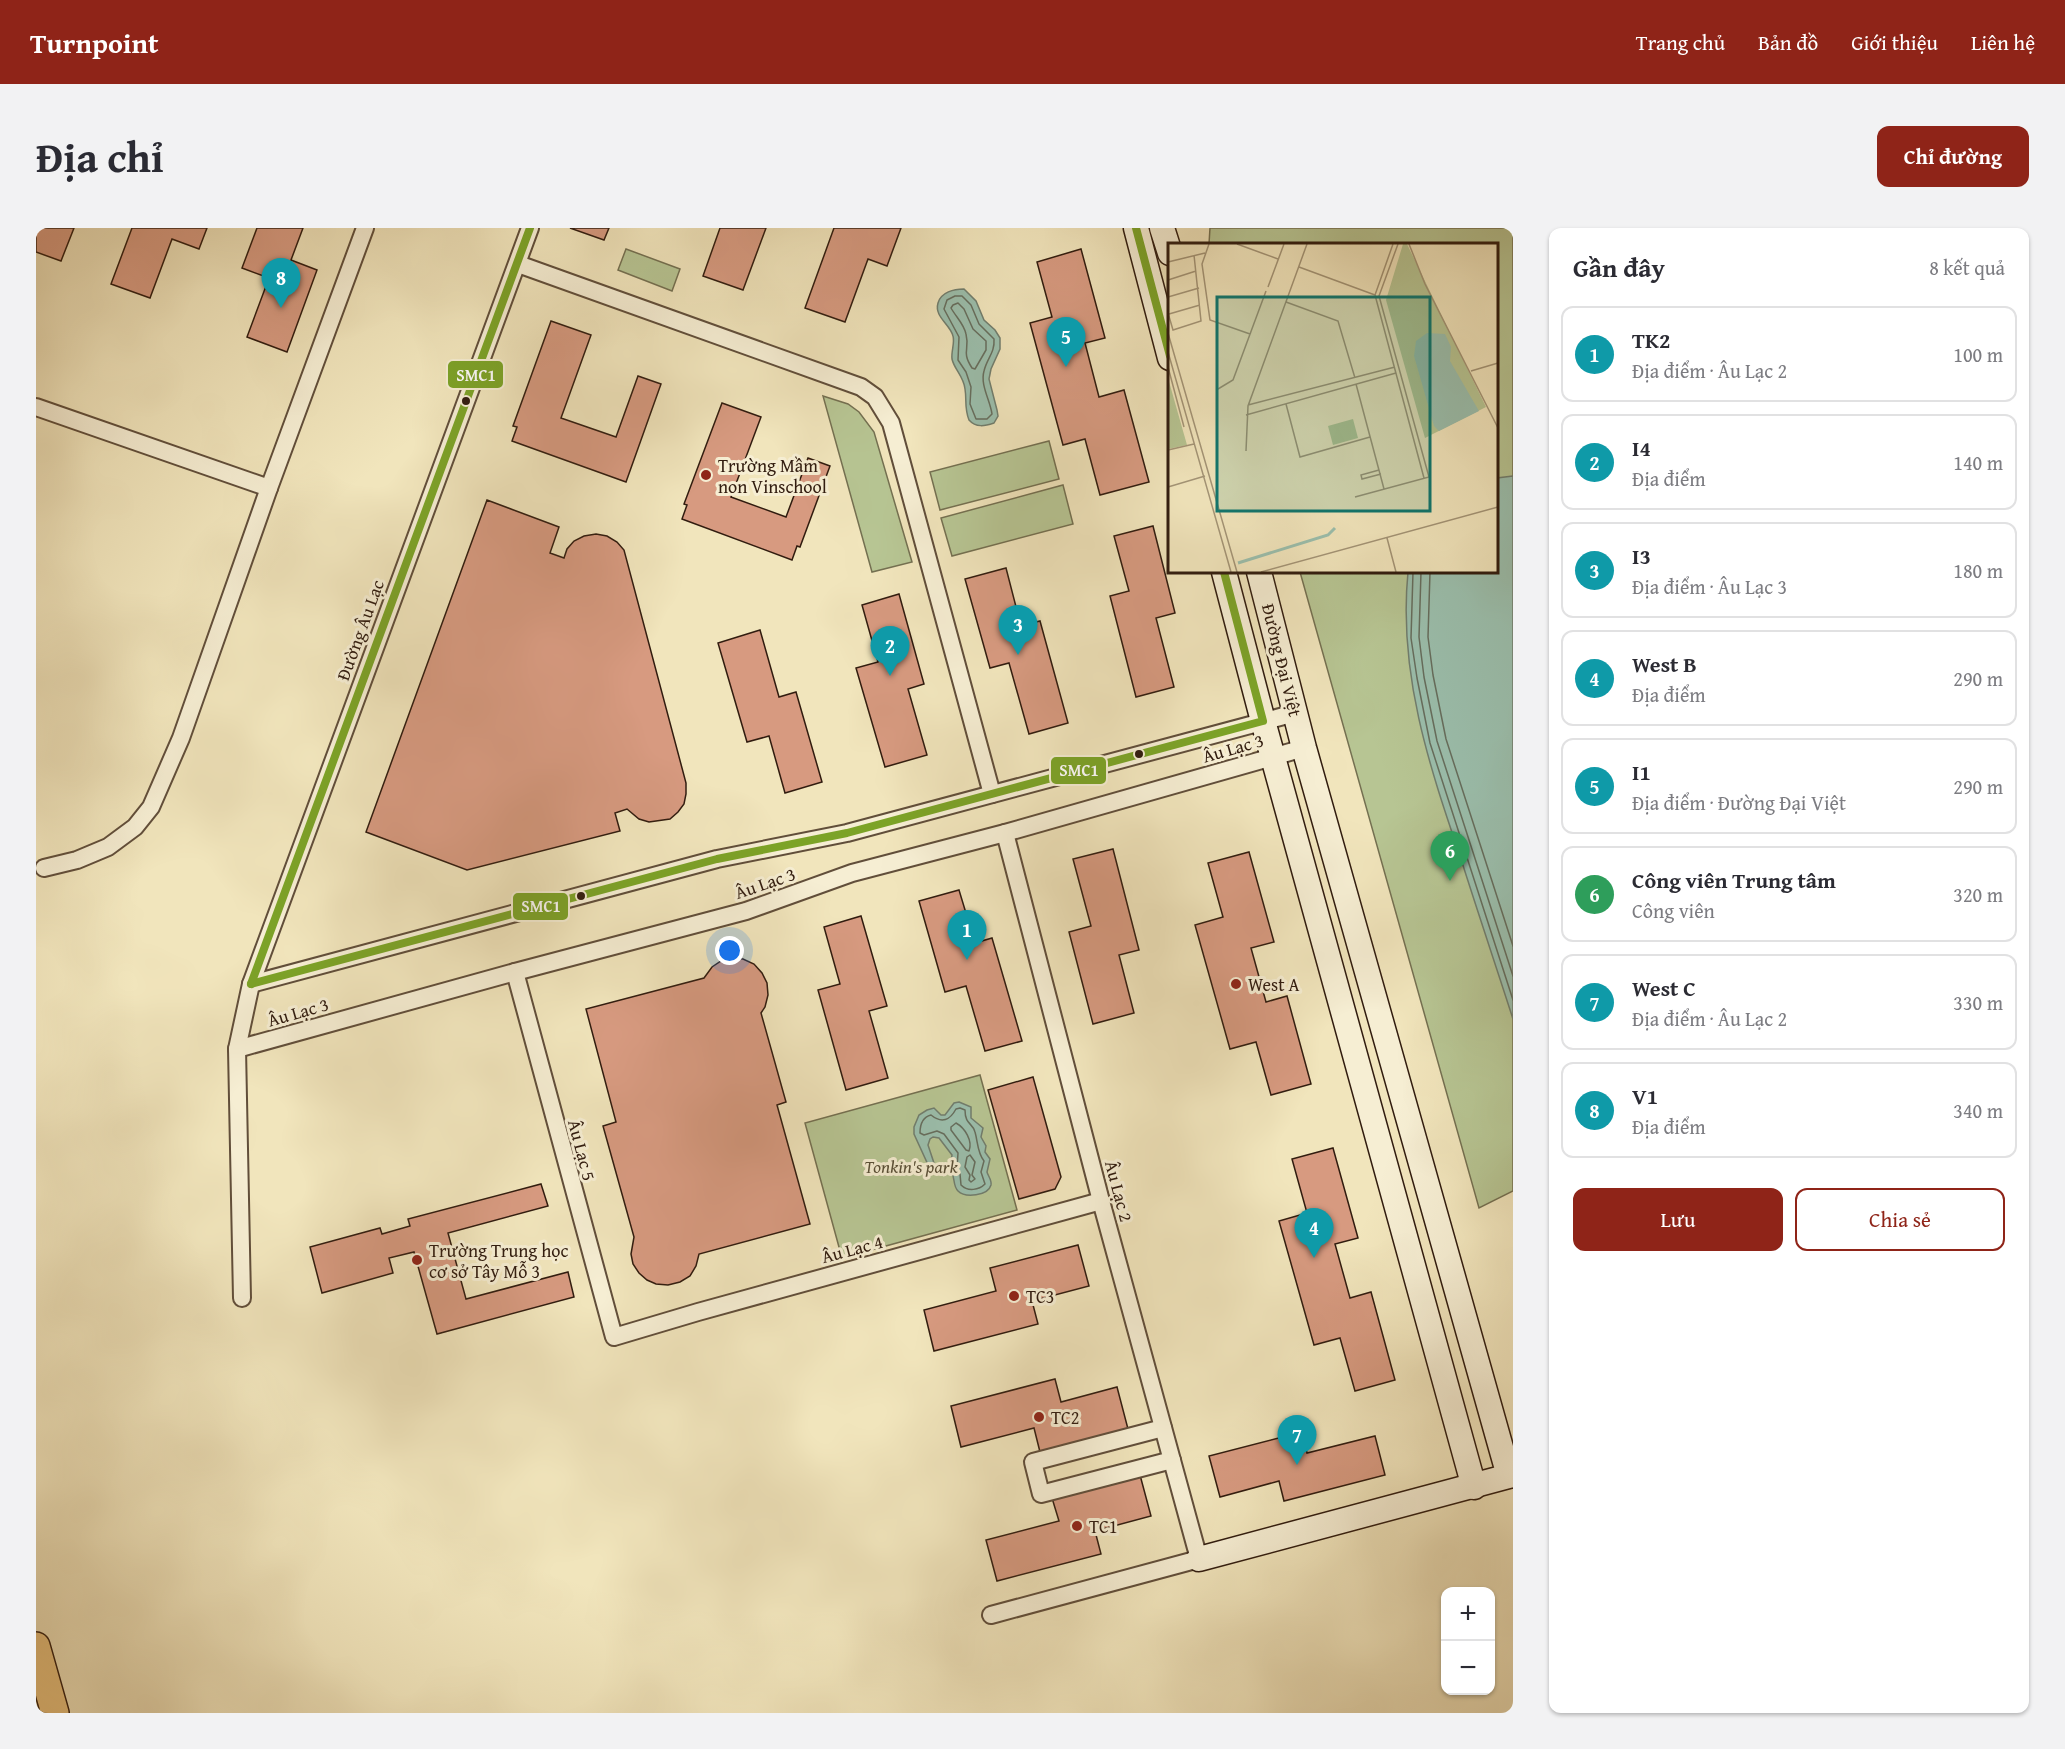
<!DOCTYPE html>
<html lang="vi">
<meta charset="utf-8">
<style>
:root{--surface:#fff;--page:#f2f2f3;--text:#2b2b33;--muted:#7c7c81;--line:#e1e1e2;--accent:#8f2418}
body{margin:0;font-family:"Gentium Book Plus",serif;background:var(--page);color:var(--text)}
.controls{position:absolute;right:18px;bottom:18px;display:grid;overflow:hidden;border-radius:12px;box-shadow:0 2px 4px #0004}
.controls button{width:54px;height:54px;display:grid;place-items:center;padding:0;border:0;border-bottom:2px solid var(--line);background:var(--surface);color:var(--text);font:30px sans-serif}
.you{position:absolute;left:694px;top:723px;width:21px;height:21px;margin:-15px;border:4px solid #fff;border-radius:50%;background:#1a73e8;box-shadow:0 0 0 9px #1a73e833}
.badge{display:grid;place-items:center;width:39px;height:39px;border-radius:50%;background:var(--accent);color:#fff;font-size:20px;font-weight:700}
.pin{position:absolute;translate:-50% -50px;filter:drop-shadow(0 2px 3px #0008)}
.pin::after{content:'';position:absolute;top:32px;width:21px;height:18px;background:inherit;clip-path:polygon(0 0,100% 0,50% 100%)}
.list{margin:0;padding:0;list-style:none}
h2{display:flex;justify-content:space-between;align-items:center;height:78px;margin:0;padding:0 24px;font-size:26px}
h2 small{font-size:20px;font-weight:400;color:var(--muted)}
.list li{display:grid;grid-template-columns:39px 1fr auto;gap:18px;align-items:center;box-sizing:border-box;height:96px;margin:0 12px 12px;padding:0 12px;border:2px solid var(--line);border-radius:12px}
.list b{display:block;font-size:22px;white-space:nowrap}
.list p{margin:0;font-size:20px;white-space:nowrap;color:var(--muted)}
.list em{font-size:20px;font-style:normal;color:var(--muted)}
.actions{display:flex;gap:12px;padding:18px 24px}
.actions a{flex:1;padding:14px 0;border:2px solid var(--accent);border-radius:12px;text-align:center;font-size:21px;color:var(--accent)}
.actions .main{background:var(--accent);color:#fff}
.map{position:relative;flex:none;width:1477px;height:1485px;overflow:hidden;border-radius:12px}
header{display:flex;align-items:center;gap:36px;box-sizing:border-box;height:84px;padding:0 30px;background:var(--accent);color:#fff}
header strong{font-size:28px}
nav{display:flex;gap:33px;margin-inline-start:auto;font-size:21px}
.intro{display:flex;align-items:center;justify-content:space-between;box-sizing:border-box;height:144px;padding:0 36px}
h1{margin:0;font-size:42px}
.button{padding:15px 27px;border-radius:12px;background:var(--accent);color:#fff;font-size:21px;font-weight:700}
main{display:flex;gap:36px;padding:0 36px}
aside{flex:1;background:var(--surface);border-radius:12px;box-shadow:0 2px 4px #0004}
.map>svg:first-child{display:block}
.green{fill:#b7c593;stroke:#747051;stroke-width:1.5}
.water{fill:#9bbfad;stroke:#717e6e;stroke-width:1.5;fill-rule:evenodd}
.lines{fill:none;stroke-linecap:round;stroke-linejoin:round}
.shore{stroke:#666e5e;stroke-width:1.5}
.building{fill:#d79a80;stroke:#311c0f;stroke-width:1.5}
.street-casing{stroke:#614e3a;stroke-width:20}
.secondary-casing{stroke:#311c0f;stroke-width:27}
.primary-casing{stroke:#311c0f;stroke-width:30}
.street{stroke:#f6eed3;stroke-width:16}
.secondary{stroke:#f6eed3;stroke-width:24}
.primary{stroke:#e8c27e;stroke-width:27}
.bus-1-casing{stroke:#f6eed3;stroke-width:12}
.bus-1{stroke:#7ca327;stroke-width:8}
.bus-dot{fill:#311c0f;stroke:#f6eed3;stroke-width:2}
.poi-dot{fill:#8f2418;stroke:#f6eed3;stroke-width:2}
.labels{text-anchor:middle;dominant-baseline:central;stroke-width:6;stroke-linejoin:round;paint-order:stroke}
.poi-label{font-size:18px;fill:#311c0f;stroke:#f6eed3;text-anchor:start}
.street-label{font-size:18px;fill:#311c0f;stroke:#f6eed3}
.park-label{font-size:18px;font-style:italic;fill:#594f37;stroke:#f6eed3}
.inset-river{fill:none;stroke:#9bbfad;stroke-width:3}
.inset-road{fill:none;stroke:#a49577;stroke-width:1.5}
.view{fill:#0f766e;fill-opacity:0.15;stroke:#0f766e;stroke-width:3}
.inset-edge{fill:none;stroke:#311c0f;stroke-width:3}
.line-badge{stroke:#f6eed3;stroke-width:2}
.badge-label{font-size:16px;text-anchor:middle;font-weight:bold;fill:#fff}
</style>
<header>
<strong>Turnpoint</strong>
<nav><a>Trang chủ</a><a>Bản đồ</a><a>Giới thiệu</a><a>Liên hệ</a></nav>
</header>
<div class="intro"><h1>Địa chỉ</h1><a class="button">Chỉ đường</a></div>
<main>
<div class="map">
<svg width="1477" height="1485" viewBox="0 0 1477 1485">
<rect width="100%" height="100%" fill="#f1e5bc"/>
<filter id="stains"><feTurbulence type="fractalNoise" baseFrequency=".00333" numOctaves="4"/><feColorMatrix values="0 0 0 0 .2 0 0 0 0 .09 0 0 0 0 .02 0 0 0 .5 -.17"/></filter>
<radialGradient id="worn" r=".72"><stop offset=".6" stop-color="#630" stop-opacity="0"/><stop offset="1" stop-color="#630" stop-opacity=".3"/></radialGradient>
<g class="green">
<path d="M 1174,0 L 1477,0 L 1477,963 L 1443,980 L 1264,344 L 1460,344 L 1460,16 L 1173,16 Z"/>
<path d="M 590,21 L 644,41 L 636,63 L 582,42 Z"/>
<path d="M 787,168 L 812,176 L 823,184 L 838,204 L 876,334 L 836,344 Z"/>
<path d="M 1013,213 L 1023,251 L 904,282 L 894,244 Z"/>
<path d="M 1027,257 L 1037,296 L 916,328 L 905,290 Z"/>
<path d="M 944,847 L 981,982 L 806,1030 L 769,895 Z"/>
</g>
<g class="water">
<path d="M 928,61 L 940,73 L 948,92 L 959,102 L 964,110 L 964,121 L 955,141 L 953,151 L 961,182 L 962,188 L 958,195 C 949,198 940,200 933,192 C 928,179 931,173 929,161 C 928,149 918,141 916,131 C 915,123 919,115 917,108 C 914,96 898,89 902,75 C 905,64 918,61 928,61 Z"/>
<path d="M 1477,248 L 1477,791 C 1460,738 1442,685 1425,631 C 1393,537 1362,445 1372,344 L 1460,344 L 1461,250 Z"/>
<path d="M 923,874 L 935,879 L 935,890 L 947,900 L 945,909 L 950,918 L 949,924 L 954,931 L 951,944 C 952,948 956,952 955,957 C 952,968 929,970 922,963 C 917,958 919,951 916,945 L 898,945 L 894,941 L 878,906 L 878,899 L 883,887 L 891,882 L 898,880 L 905,887 L 909,887 L 918,875 ZM 897,909 L 903,910 L 916,927 L 914,939 L 908,940 L 899,938 L 892,917 L 894,911 Z"/>
</g>
<g class="lines">
<g class="shore">
<path d="M 919,68 L 926,68 L 935,77 L 943,96 L 958,111 C 959,125 951,130 948,143 C 944,157 954,172 956,186 L 951,191 L 940,191 L 934,176 L 935,159 L 930,144 L 922,132 L 923,109 L 908,81 L 911,72 Z"/>
<path d="M 922,75 L 928,81 L 937,101 L 950,113 L 950,122 L 939,141 L 936,140 C 925,123 934,122 930,106 C 928,96 920,89 915,80 L 917,77 Z"/>
<path d="M 1377,344 L 1375,410 L 1381,450 L 1394,515 L 1477,772"/>
<path d="M 1385,344 L 1383,409 L 1388,449 L 1401,513 L 1477,748"/>
<path d="M 1394,344 L 1392,409 L 1397,447 L 1410,511 L 1477,718"/>
<path d="M 924,880 L 929,882 C 929,897 937,895 939,904 C 942,914 941,924 948,933 L 945,944 L 949,956 C 943,962 932,964 925,957 L 924,946 L 921,940 L 922,925 L 908,906 L 901,903 L 888,907 L 884,905 C 884,896 887,889 895,887 C 906,896 914,892 920,881 Z"/>
<path d="M 920,895 C 929,900 937,913 933,923 L 930,922 L 915,902 L 915,899 Z"/>
<path d="M 934,927 L 939,934 L 936,947 L 939,951 L 935,954 L 933,952 L 934,947 L 929,939 L 931,929 Z"/>
</g>
</g>
<g class="building">
<path d="M 0,0 L 38,0 L 25,33 L 0,24 Z"/>
<path d="M 96,0 L 171,0 L 163,21 L 136,11 L 114,70 L 75,56 Z"/>
<path d="M 221,0 L 267,0 L 255,32 L 281,42 L 251,124 L 211,109 L 233,50 L 206,40 Z"/>
<path d="M 534,0 L 573,0 L 568,12 Z"/>
<path d="M 684,0 L 730,0 L 707,62 L 667,48 Z"/>
<path d="M 798,0 L 865,0 L 851,38 L 832,31 L 809,94 L 769,80 Z"/>
<path d="M 1045,21 L 1069,110 L 1049,115 L 1063,169 L 1088,162 L 1113,254 L 1064,267 L 1049,211 L 1027,217 L 994,95 L 1016,89 L 1001,34 Z"/>
<path d="M 515,93 L 555,107 L 525,190 L 580,209 L 602,148 L 625,156 L 590,254 L 476,213 L 481,199 L 477,198 Z"/>
<path d="M 686,175 L 725,189 L 695,269 L 750,289 L 772,230 L 794,238 L 764,319 L 761,318 L 756,332 L 646,291 L 651,277 L 648,276 Z"/>
<path d="M 451,272 L 523,299 L 514,325 L 528,330 L 531,321 L 538,313 L 548,308 L 560,306 L 571,308 L 581,314 L 588,322 L 650,555 L 650,566 L 648,576 L 642,584 L 634,591 L 613,594 L 603,591 L 591,581 L 579,585 L 584,603 L 431,642 L 330,604 Z"/>
<path d="M 1117,298 L 1139,385 L 1120,390 L 1138,459 L 1100,469 L 1074,368 L 1093,363 L 1078,308 Z"/>
<path d="M 970,340 L 985,398 L 1004,393 L 1032,495 L 993,506 L 973,435 L 954,440 L 929,351 Z"/>
<path d="M 863,366 L 888,456 L 872,461 L 891,527 L 849,539 L 820,440 L 842,434 L 826,377 Z"/>
<path d="M 724,402 L 743,469 L 760,464 L 786,554 L 749,565 L 733,508 L 711,514 L 682,415 Z"/>
<path d="M 1077,621 L 1103,722 L 1083,727 L 1098,785 L 1057,796 L 1033,704 L 1055,698 L 1037,631 Z"/>
<path d="M 1213,624 L 1238,714 L 1215,720 L 1230,774 L 1251,768 L 1275,856 L 1235,867 L 1220,814 L 1194,821 L 1159,697 L 1187,689 L 1172,635 Z"/>
<path d="M 923,662 L 939,715 L 956,710 L 986,813 L 949,823 L 930,758 L 909,764 L 883,673 Z"/>
<path d="M 825,688 L 851,778 L 833,783 L 852,850 L 810,862 L 782,762 L 804,756 L 788,699 Z"/>
<path d="M 695,730 L 707,731 L 718,736 L 726,745 L 731,755 L 732,767 L 729,779 L 725,785 L 750,874 L 741,877 L 774,996 L 663,1026 L 660,1038 L 654,1048 L 644,1054 L 632,1057 L 620,1056 L 611,1052 L 603,1045 L 597,1036 L 595,1026 L 598,1009 L 567,898 L 580,894 L 550,781 L 668,750 L 676,739 L 685,733 Z"/>
<path d="M 997,849 L 1025,949 L 1019,961 L 983,971 L 952,862 Z"/>
<path d="M 1297,920 L 1322,1010 L 1299,1016 L 1314,1070 L 1335,1064 L 1359,1152 L 1319,1163 L 1304,1110 L 1278,1117 L 1243,993 L 1271,985 L 1256,931 Z"/>
<path d="M 505,956 L 512,978 L 412,1005 L 430,1071 L 532,1044 L 538,1069 L 401,1106 L 378,1024 L 353,1030 L 357,1045 L 286,1065 L 274,1019 L 344,1000 L 346,1006 L 374,998 L 372,991 Z"/>
<path d="M 1042,1017 L 1053,1058 L 996,1073 L 1002,1096 L 898,1123 L 888,1082 L 960,1063 L 954,1040 Z"/>
<path d="M 1019,1151 L 1025,1174 L 1081,1159 L 1092,1201 L 1004,1224 L 998,1200 L 925,1219 L 915,1178 Z"/>
<path d="M 1266,1204 L 1271,1225 L 1339,1208 L 1349,1247 L 1248,1273 L 1243,1253 L 1184,1269 L 1173,1228 Z"/>
<path d="M 1104,1247 L 1115,1288 L 1059,1303 L 1065,1326 L 961,1353 L 950,1312 L 1023,1293 L 1016,1270 Z"/>
</g>
<g class="lines">
<g class="street-casing">
<g id="street">
<path d="M 482,36 L 825,159 L 839,169 L 855,195 L 956,566"/>
<path d="M 0,179 L 233,260"/>
<path d="M 8,640 L 41,632 L 72,619 L 99,599 L 115,579 L 145,510 L 233,260 L 329,0"/>
<path d="M 479,744 L 578,1109 L 662,1084 L 1065,973"/>
<path d="M 215,756 L 681,631 L 811,605 L 1259,485"/>
<path d="M 201,821 L 479,744 L 710,683 L 816,645 L 969,605 L 1268,520"/>
<path d="M 206,1070 L 201,821 L 215,756 L 494,0"/>
<path d="M 1127,1200 L 997,1234 L 1005,1266 L 1136,1232"/>
<path d="M 955,1387 L 1163,1331 L 1065,973 L 969,605"/>
</g>
</g>
<g class="secondary-casing">
<g id="secondary">
<path d="M 1100,0 L 1134,130"/>
<path d="M 1126,0 L 1134,25"/>
<path d="M 1188,344 L 1227,493 L 1438,1259"/>
<path d="M 1163,1331 L 1473,1248 L 1268,520 L 1223,344"/>
</g>
</g>
<g class="primary-casing">
<path id="primary" d="M 0,1418 L 19,1485"/>
</g>
<use href="#street" class="street"/>
<use href="#secondary" class="secondary"/>
<use href="#primary" class="primary"/>
<g class="bus-1-casing">
<g id="bus-1">
<path d="M 1100,0 L 1134,128"/>
<path d="M 215,756 L 681,631 L 811,605 L 1227,493 L 1188,344"/>
<path d="M 215,756 L 494,0"/>
</g>
</g>
<use href="#bus-1" class="bus-1"/>
</g>
<g class="bus-dot">
<circle cx="430" cy="173" r="5"/>
<circle cx="1103" cy="526" r="5"/>
<circle cx="545" cy="668" r="5"/>
</g>
<g class="poi-dot">
<circle cx="670" cy="247" r="6"/>
<circle cx="1200" cy="756" r="6"/>
<circle cx="381" cy="1032" r="6"/>
<circle cx="978" cy="1068" r="6"/>
<circle cx="1003" cy="1189" r="6"/>
<circle cx="1041" cy="1298" r="6"/>
</g>
<g class="labels">
<g class="poi-label">
<text x="682" y="237">Trường Mầm<tspan x="682" dy="21">non Vinschool</tspan></text>
<text x="1212" y="756">West A</text>
<text x="393" y="1022">Trường Trung học<tspan x="393" dy="21">cơ sở Tây Mỗ 3</tspan></text>
<text x="990" y="1068">TC3</text>
<text x="1015" y="1189">TC2</text>
<text x="1053" y="1298">TC1</text>
</g>
<g class="street-label">
<text transform="translate(324 402) rotate(-70)">Đường Âu Lạc</text>
<text transform="translate(1246 432) rotate(76)">Đường Đại Việt</text>
<text transform="translate(1197 520) rotate(-16)">Âu Lạc 3</text>
<text transform="translate(729 655) rotate(-19)">Âu Lạc 3</text>
<text transform="translate(262 784) rotate(-16)">Âu Lạc 3</text>
<text transform="translate(546 922) rotate(75)">Âu Lạc 5</text>
<text transform="translate(1083 963) rotate(75)">Âu Lạc 2</text>
<text transform="translate(816 1021) rotate(-15)">Âu Lạc 4</text>
</g>
<g class="park-label">
<text x="875" y="938">Tonkin's park</text>
</g>
</g>
<g transform="translate(1132 15)">
<rect width="330" height="330" fill="#f1e5bc"/>
<path d="M 235,1 L 239,1 L 318,164 L 257,195 L 218,57 ZM 0,135 L 19,202 L 0,206 ZM 185,176 L 190,195 L 165,202 L 160,183 Z" fill="#b7c593"/>
<path d="M 259,90 L 277,91 L 283,104 L 282,118 L 311,168 L 271,188 L 266,183 L 246,113 L 248,98 Z" fill="#9bbfad"/>
<path class="inset-river" d="M 70,320 L 160,292 L 167,285"/>
<path class="inset-road" d="M 41,1 L 34,21 L 42,77 L 82,91M 69,1 L 110,16M 225,1 L 207,52 L 256,235M 241,1 L 257,41 L 330,185M 0,19 L 37,10M 131,24 L 207,52M 0,37 L 28,28M 100,44 L 116,1M 0,54 L 31,45M 118,59 L 170,78 L 187,135M 0,70 L 5,87 L 33,78 L 26,12M 1,71 L 32,62M 0,90 L 69,329M 0,109 L 63,329M 0,124 L 16,184M 303,128 L 330,120M 188,141 L 216,246M 50,146 L 65,137 L 98,48M 118,161 L 132,214 L 202,194M 80,162 L 227,124M 78,172 L 228,130M 0,207 L 26,201M 78,208 L 80,163 L 139,1M 211,227 L 193,232 L 194,236 L 213,231M 0,244 L 37,233M 187,254 L 261,234 L 211,53 L 230,1M 219,295 L 228,329M 93,329 L 330,264"/>
<path class="view" d="M 49,54 L 262,54 L 262,268 L 49,268 Z"/>
<rect width="330" height="330" class="inset-edge"/>
</g>
<g class="line-badge">
<rect x="411" y="132" width="57" height="29" rx="6" fill="#7ca327"/>
<rect x="1014" y="528" width="57" height="29" rx="6" fill="#7ca327"/>
<rect x="476" y="664" width="57" height="29" rx="6" fill="#7ca327"/>
</g>
<g class="badge-label">
<text x="440" y="153">SMC1</text>
<text x="1043" y="548">SMC1</text>
<text x="505" y="684">SMC1</text>
</g>
<rect width="100%" height="100%" filter="url(#stains)"/>
<rect width="100%" height="100%" fill="url(#worn)"/>
</svg>
<div class="controls">
<button>+</button>
<button>−</button>
</div>
<div class="you"></div>
<div class="pin badge" style="left:931px;top:732px;background:#0f9aa8">1</div>
<div class="pin badge" style="left:854px;top:448px;background:#0f9aa8">2</div>
<div class="pin badge" style="left:982px;top:427px;background:#0f9aa8">3</div>
<div class="pin badge" style="left:1278px;top:1030px;background:#0f9aa8">4</div>
<div class="pin badge" style="left:1030px;top:139px;background:#0f9aa8">5</div>
<div class="pin badge" style="left:1414px;top:653px;background:#2e9e5b">6</div>
<div class="pin badge" style="left:1261px;top:1237px;background:#0f9aa8">7</div>
<div class="pin badge" style="left:245px;top:80px;background:#0f9aa8">8</div>
</div>
<aside>
<h2>Gần đây<small>8 kết quả</small></h2>
<ul class="list">
<li><span class="badge" style="background:#0f9aa8">1</span><div><b>TK2</b><p>Địa điểm · Âu Lạc 2</p></div><em>100 m</em></li>
<li><span class="badge" style="background:#0f9aa8">2</span><div><b>I4</b><p>Địa điểm</p></div><em>140 m</em></li>
<li><span class="badge" style="background:#0f9aa8">3</span><div><b>I3</b><p>Địa điểm · Âu Lạc 3</p></div><em>180 m</em></li>
<li><span class="badge" style="background:#0f9aa8">4</span><div><b>West B</b><p>Địa điểm</p></div><em>290 m</em></li>
<li><span class="badge" style="background:#0f9aa8">5</span><div><b>I1</b><p>Địa điểm · Đường Đại Việt</p></div><em>290 m</em></li>
<li><span class="badge" style="background:#2e9e5b">6</span><div><b>Công viên Trung tâm</b><p>Công viên</p></div><em>320 m</em></li>
<li><span class="badge" style="background:#0f9aa8">7</span><div><b>West C</b><p>Địa điểm · Âu Lạc 2</p></div><em>330 m</em></li>
<li><span class="badge" style="background:#0f9aa8">8</span><div><b>V1</b><p>Địa điểm</p></div><em>340 m</em></li>
</ul>
<div class="actions"><a class="main">Lưu</a><a>Chia sẻ</a></div>
</aside>
</main>
